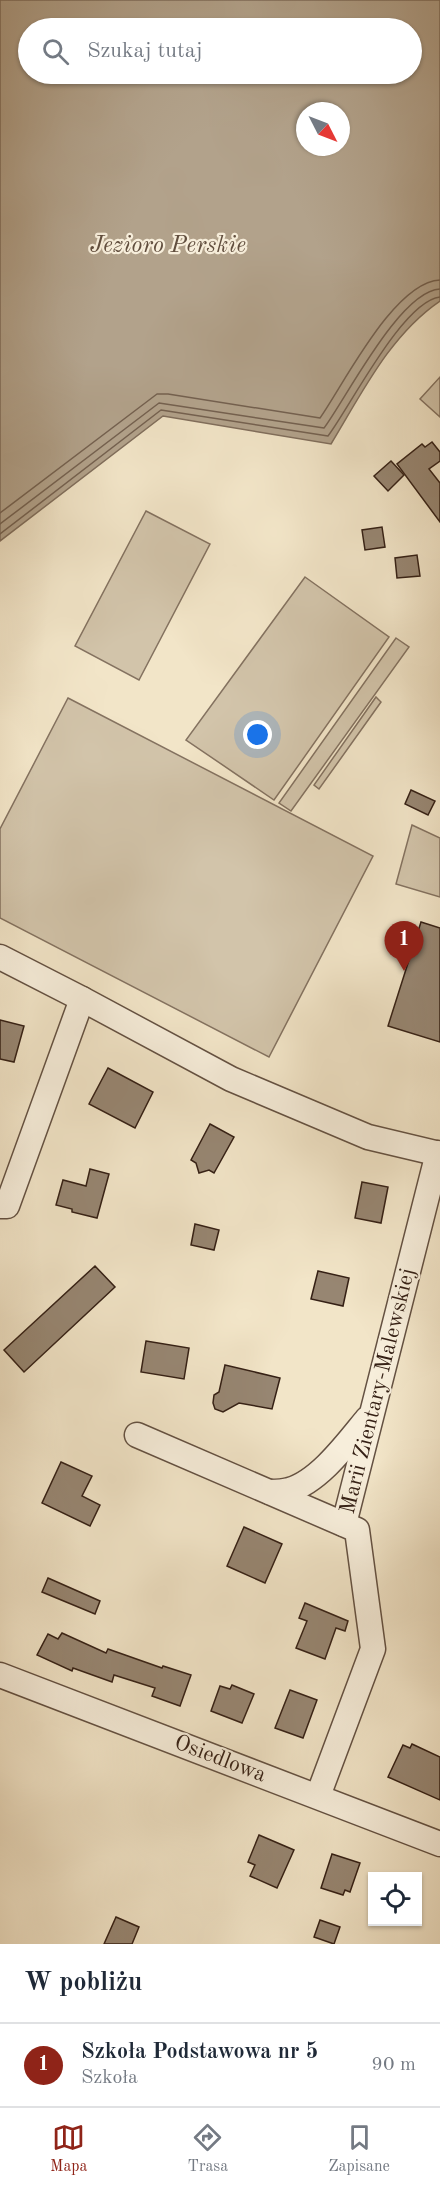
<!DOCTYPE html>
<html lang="pl">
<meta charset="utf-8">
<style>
:root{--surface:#fff;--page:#f6f6f7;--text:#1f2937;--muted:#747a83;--line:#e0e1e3;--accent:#8f2418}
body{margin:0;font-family:"Old Standard TT",serif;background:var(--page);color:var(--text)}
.controls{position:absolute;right:18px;bottom:18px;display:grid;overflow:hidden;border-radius:0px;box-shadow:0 2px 4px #0004}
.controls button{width:54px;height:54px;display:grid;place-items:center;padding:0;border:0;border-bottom:2px solid var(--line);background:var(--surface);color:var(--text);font:30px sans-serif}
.compass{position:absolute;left:296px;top:102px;width:54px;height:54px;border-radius:50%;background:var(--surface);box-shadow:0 2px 4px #0004;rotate:132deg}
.you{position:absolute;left:258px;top:735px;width:21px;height:21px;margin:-15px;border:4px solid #fff;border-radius:50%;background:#1a73e8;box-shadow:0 0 0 9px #1a73e833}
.badge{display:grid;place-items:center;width:39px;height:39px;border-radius:50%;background:var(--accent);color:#fff;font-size:20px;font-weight:700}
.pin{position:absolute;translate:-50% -50px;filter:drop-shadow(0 2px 3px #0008)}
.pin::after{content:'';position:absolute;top:32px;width:21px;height:18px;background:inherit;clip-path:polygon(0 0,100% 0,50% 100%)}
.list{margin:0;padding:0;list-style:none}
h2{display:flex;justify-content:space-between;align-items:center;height:78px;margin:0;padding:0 24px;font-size:26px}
h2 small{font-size:20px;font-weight:400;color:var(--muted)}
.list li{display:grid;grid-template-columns:39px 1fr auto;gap:18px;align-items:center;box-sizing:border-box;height:84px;padding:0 24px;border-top:2px solid var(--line)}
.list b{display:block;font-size:22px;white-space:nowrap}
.list p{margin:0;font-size:20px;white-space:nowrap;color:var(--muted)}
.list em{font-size:20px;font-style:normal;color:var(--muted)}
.icon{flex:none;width:33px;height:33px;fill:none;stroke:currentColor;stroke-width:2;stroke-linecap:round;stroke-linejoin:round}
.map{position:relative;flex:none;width:440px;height:1944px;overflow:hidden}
.search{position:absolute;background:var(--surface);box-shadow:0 2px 4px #0004;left:18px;right:18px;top:18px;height:66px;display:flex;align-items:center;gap:15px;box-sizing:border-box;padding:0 21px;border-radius:33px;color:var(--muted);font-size:22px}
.sheet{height:162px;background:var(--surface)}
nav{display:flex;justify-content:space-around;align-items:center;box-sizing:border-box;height:84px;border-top:2px solid var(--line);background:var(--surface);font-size:16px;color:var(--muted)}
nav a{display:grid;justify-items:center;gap:3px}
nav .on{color:var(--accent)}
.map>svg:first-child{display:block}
.green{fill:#d2c4aa;stroke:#847260;stroke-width:1.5}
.water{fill:#b2a28b;stroke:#806e5c;stroke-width:1.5;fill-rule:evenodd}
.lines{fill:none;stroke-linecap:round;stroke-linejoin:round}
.shore{stroke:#746150;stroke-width:1.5}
.building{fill:#978672;stroke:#352015;stroke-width:1.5}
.minor-casing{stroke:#645142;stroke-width:27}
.minor{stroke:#f7eedb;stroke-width:24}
.labels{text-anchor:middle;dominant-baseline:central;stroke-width:4.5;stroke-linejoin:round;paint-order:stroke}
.street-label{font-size:22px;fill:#352015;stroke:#f7eedb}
.water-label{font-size:24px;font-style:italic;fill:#614e3e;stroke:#f7eedb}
</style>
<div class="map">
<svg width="440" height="1944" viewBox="0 0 440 1944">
<rect width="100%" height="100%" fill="#f2e5c8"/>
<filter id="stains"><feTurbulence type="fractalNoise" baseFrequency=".00333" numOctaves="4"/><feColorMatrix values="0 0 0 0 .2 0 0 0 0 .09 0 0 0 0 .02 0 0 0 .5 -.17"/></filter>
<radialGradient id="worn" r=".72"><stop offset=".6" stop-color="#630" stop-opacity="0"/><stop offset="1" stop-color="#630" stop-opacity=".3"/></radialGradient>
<g class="green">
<path d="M 440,377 L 440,417 L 420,399 Z"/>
<path d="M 146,511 L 210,544 L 139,680 L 75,646 Z"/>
<path d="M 305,577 L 389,637 L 274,800 L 186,740 Z"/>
<path d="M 396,638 L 409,647 L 291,811 L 279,803 Z"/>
<path d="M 376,697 L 381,702 L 319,789 L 314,785 Z"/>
<path d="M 68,698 L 373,856 L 269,1057 L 0,918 L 0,829 Z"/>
<path d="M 412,825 L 440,838 L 440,897 L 396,884 Z"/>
</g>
<path class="water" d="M 0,0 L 440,0 L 440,301 C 390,335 362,393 331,444 L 163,416 L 0,541 ZM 28,28 L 412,28 L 412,74 L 28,74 ZM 305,111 L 341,111 L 341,147 L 305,147 Z"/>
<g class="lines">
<g class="shore">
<path d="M 0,513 L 157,394 L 168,394 L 320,418 C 344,384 394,282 440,280"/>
<path d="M 0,524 L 159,403 L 324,428 C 347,397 400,291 440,289"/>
<path d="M 0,534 L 161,410 L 328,436 C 350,407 403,301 440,297"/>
</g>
</g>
<g class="building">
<path d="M 432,442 L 440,452 L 440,461 L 429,469 L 440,483 L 440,522 L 397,464 L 422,444 L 425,447 Z"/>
<path d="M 391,461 L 404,475 L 388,491 L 374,476 Z"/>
<path d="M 382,527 L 385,547 L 365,550 L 362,530 Z"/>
<path d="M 417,555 L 420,576 L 397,578 L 395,558 Z"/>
<path d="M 411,790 L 435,801 L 428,815 L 405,804 Z"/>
<path d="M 421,922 L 440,928 L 440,1042 L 388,1026 Z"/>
<path d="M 0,1020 L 24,1026 L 14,1062 L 0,1059 Z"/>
<path d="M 108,1068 L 153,1092 L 135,1128 L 89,1104 Z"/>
<path d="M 210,1124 L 234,1137 L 214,1173 L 209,1170 L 199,1173 L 196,1163 L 191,1160 Z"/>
<path d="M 90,1169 L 109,1174 L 97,1218 L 72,1212 L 72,1209 L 56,1205 L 63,1180 L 86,1186 Z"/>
<path d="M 362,1182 L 388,1187 L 381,1223 L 355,1218 Z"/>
<path d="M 195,1224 L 219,1230 L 214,1250 L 191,1245 Z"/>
<path d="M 95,1266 L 115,1287 L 24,1372 L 4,1350 Z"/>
<path d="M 318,1271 L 349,1278 L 343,1306 L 311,1299 Z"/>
<path d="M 146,1341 L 189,1348 L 184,1379 L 141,1372 Z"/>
<path d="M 225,1365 L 280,1378 L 272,1409 L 239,1403 L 223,1412 L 215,1409 L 213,1403 L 214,1395 L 219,1392 Z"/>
<path d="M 61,1462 L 92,1476 L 82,1496 L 100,1505 L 90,1526 L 42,1503 Z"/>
<path d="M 244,1527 L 282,1544 L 265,1583 L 227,1566 Z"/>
<path d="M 48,1578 L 100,1601 L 95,1614 L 42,1592 Z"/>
<path d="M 305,1603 L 348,1621 L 345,1631 L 336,1628 L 325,1659 L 296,1648 L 307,1621 L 299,1618 Z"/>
<path d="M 62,1633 L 106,1653 L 108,1649 L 162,1668 L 163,1666 L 191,1675 L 180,1706 L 152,1696 L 155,1688 L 114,1675 L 112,1682 L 73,1668 L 72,1671 L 37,1655 L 48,1634 L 58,1639 Z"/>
<path d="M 232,1685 L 254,1694 L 242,1723 L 211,1711 L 220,1686 L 230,1689 Z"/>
<path d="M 290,1690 L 317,1700 L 303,1738 L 275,1728 Z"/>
<path d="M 412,1744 L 440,1757 L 440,1800 L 388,1777 L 403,1745 L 410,1748 Z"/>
<path d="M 259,1835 L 294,1850 L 277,1888 L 250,1876 L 255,1865 L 248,1862 Z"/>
<path d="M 332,1854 L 360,1863 L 350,1892 L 345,1890 L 343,1895 L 321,1888 Z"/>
<path d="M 116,1917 L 139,1927 L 132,1944 L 104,1944 Z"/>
<path d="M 320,1920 L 340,1927 L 334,1944 L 314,1937 Z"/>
</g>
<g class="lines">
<g class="minor-casing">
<g id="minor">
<path d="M 0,957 L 82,999 L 231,1079 L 368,1137 L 440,1154"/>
<path d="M 0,1206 L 7,1206 L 82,999"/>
<path d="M 137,1435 L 357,1530 L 373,1649 L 318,1796"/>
<path d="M 270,1492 C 276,1492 283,1492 289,1490 C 319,1482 348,1442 367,1419"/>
<path d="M 344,1524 L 438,1153"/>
<path d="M 0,1675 L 440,1844"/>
</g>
</g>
<use href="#minor" class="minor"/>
</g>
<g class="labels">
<g class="street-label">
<text transform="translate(378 1391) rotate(-76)">Marii Zientary-Malewskiej</text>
<text transform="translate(220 1759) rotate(21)">Osiedlowa</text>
</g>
<g class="water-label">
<text x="168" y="246">Jezioro Perskie</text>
</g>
</g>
<rect width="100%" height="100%" filter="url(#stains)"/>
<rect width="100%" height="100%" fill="url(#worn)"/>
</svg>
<div class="controls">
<button><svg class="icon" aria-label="locate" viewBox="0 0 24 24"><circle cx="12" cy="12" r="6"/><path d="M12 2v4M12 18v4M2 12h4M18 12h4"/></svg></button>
</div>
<svg class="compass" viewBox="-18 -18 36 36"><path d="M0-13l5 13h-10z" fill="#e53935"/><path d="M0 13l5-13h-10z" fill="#747a83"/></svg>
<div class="you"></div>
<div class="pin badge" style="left:404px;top:971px">1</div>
<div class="search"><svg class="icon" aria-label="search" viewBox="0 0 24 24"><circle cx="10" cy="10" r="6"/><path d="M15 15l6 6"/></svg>Szukaj tutaj</div>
</div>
<section class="sheet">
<h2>W pobliżu<small></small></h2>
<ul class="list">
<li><span class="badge">1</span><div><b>Szkoła Podstawowa nr 5</b><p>Szkoła</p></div><em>90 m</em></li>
</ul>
</section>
<nav>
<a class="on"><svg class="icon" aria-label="map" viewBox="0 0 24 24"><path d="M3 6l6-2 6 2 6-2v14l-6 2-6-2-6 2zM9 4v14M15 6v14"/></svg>Mapa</a>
<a><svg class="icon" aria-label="directions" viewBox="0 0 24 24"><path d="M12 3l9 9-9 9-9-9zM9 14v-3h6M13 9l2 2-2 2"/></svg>Trasa</a>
<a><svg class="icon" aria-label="saved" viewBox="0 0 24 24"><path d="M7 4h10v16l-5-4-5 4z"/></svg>Zapisane</a>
</nav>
